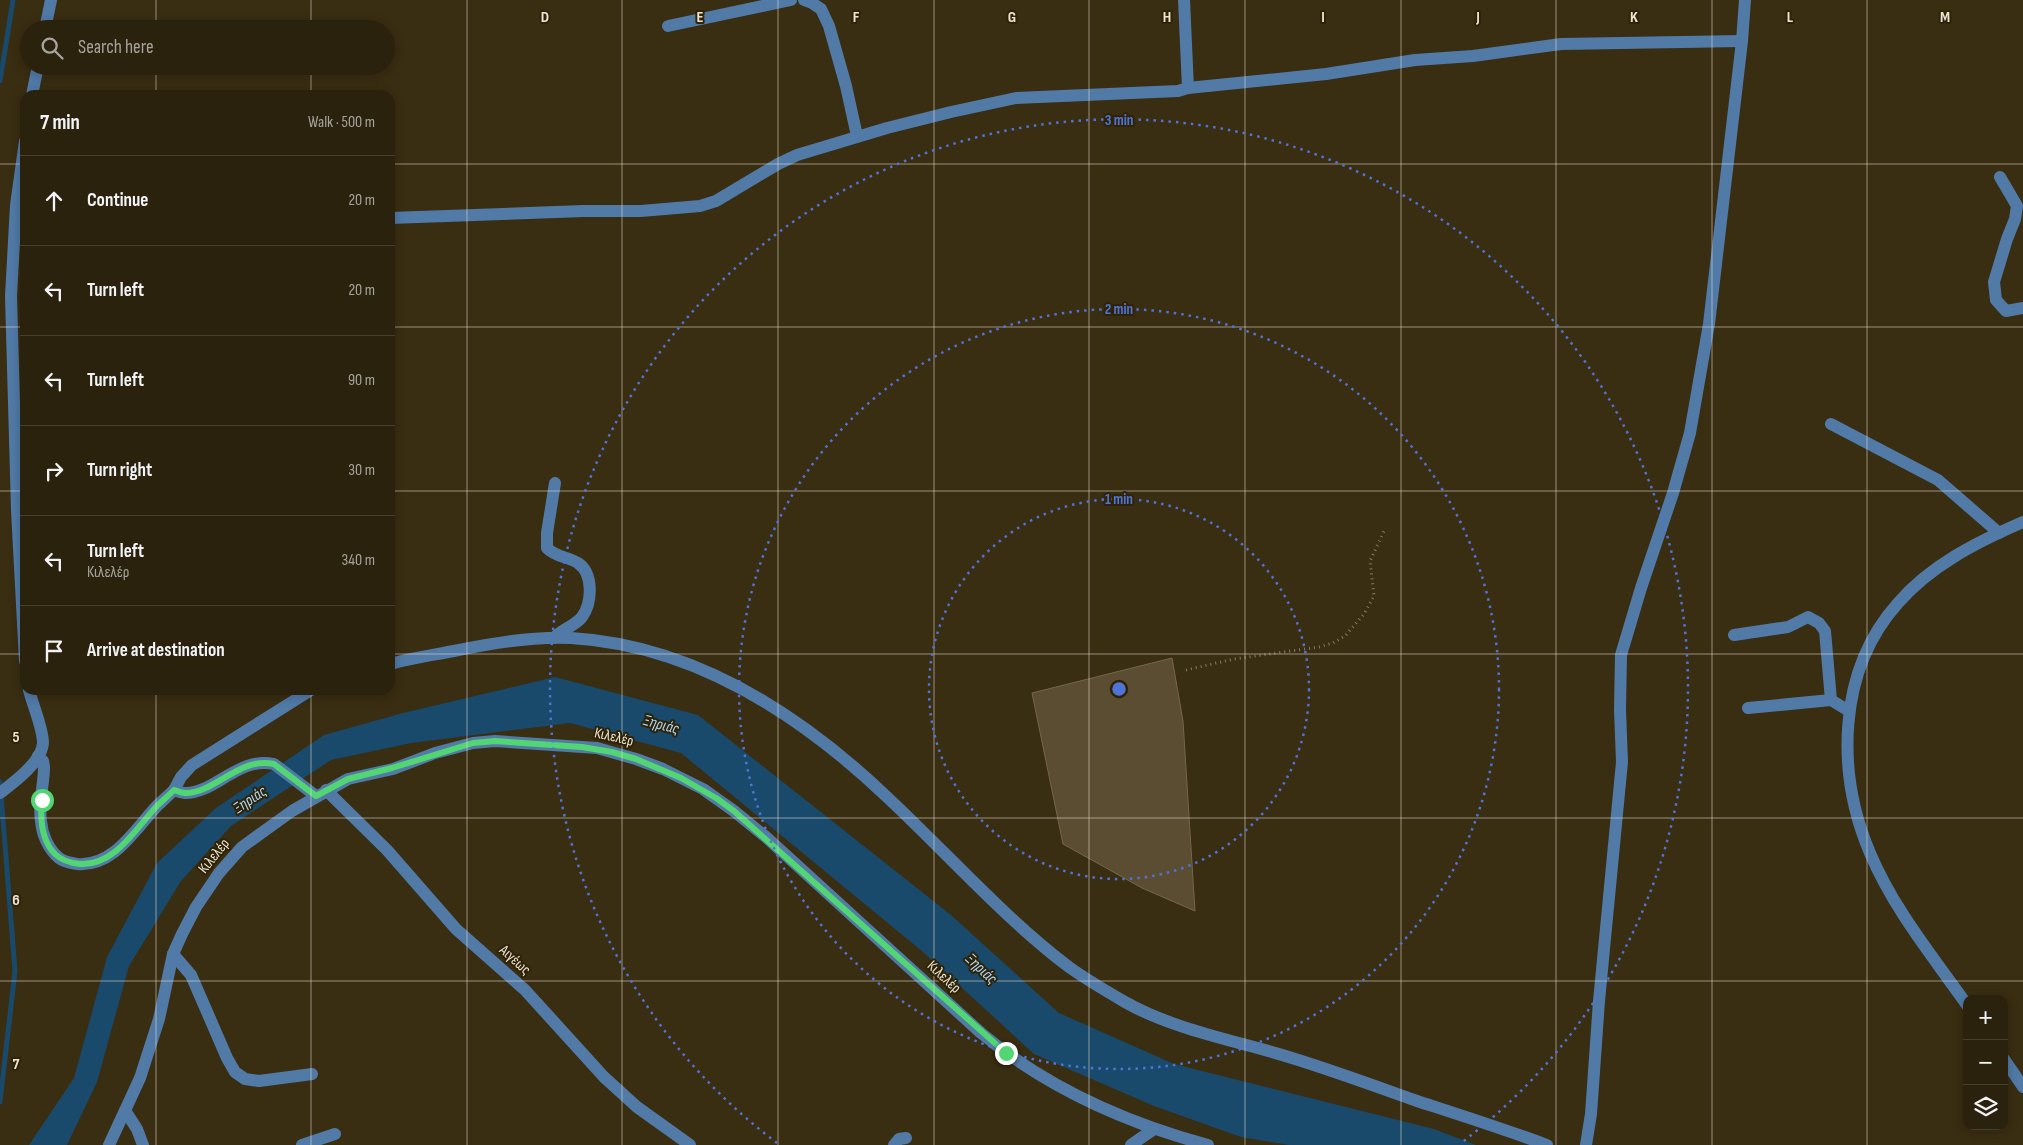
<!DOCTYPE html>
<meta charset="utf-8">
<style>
:root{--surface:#2b220e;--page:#372f1c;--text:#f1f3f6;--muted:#a6a49e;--line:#473f2e}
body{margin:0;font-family:"Sofia Sans Condensed",sans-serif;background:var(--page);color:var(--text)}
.controls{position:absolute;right:15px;bottom:15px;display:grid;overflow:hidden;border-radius:10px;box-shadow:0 2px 12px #0003}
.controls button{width:45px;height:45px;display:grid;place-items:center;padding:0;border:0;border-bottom:1px solid var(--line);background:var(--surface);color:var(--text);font:25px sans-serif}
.stop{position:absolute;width:15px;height:15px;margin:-11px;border:4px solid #52d673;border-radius:50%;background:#fff}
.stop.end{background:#52d673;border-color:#fff;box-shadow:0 1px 5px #0008}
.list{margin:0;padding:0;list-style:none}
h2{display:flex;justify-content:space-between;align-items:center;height:65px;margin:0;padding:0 20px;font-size:21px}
h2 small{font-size:16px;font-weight:400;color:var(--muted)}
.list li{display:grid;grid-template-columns:32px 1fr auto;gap:15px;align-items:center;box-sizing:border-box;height:90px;padding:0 20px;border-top:1px solid var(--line)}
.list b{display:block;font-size:19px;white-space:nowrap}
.list p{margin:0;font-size:16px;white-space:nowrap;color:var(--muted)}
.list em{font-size:16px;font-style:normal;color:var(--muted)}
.icon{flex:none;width:28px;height:28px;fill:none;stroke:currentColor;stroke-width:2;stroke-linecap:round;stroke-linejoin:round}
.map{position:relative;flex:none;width:2023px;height:1145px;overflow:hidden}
.search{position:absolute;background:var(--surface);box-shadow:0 2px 12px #0003;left:20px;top:20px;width:375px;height:55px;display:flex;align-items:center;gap:12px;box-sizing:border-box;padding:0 18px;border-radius:28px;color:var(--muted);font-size:19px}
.panel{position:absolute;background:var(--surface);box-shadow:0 2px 12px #0003;left:20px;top:90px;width:375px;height:605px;border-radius:15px}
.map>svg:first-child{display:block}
.water{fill:#194a6b}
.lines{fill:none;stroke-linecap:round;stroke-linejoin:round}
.stream{stroke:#194a6b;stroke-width:5}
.building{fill:#5a4d31;stroke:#75674b}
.path{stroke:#857b65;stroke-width:3;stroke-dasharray:1 4;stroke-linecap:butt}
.minor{stroke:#517aa7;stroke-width:12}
.route{stroke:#52d673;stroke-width:6}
.grid{fill:none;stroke:#ebe3d4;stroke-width:1;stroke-opacity:0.55}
.ring{fill:none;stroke:#5073d7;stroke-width:2.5;stroke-dasharray:2.5 5}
.labels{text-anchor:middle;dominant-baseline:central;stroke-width:4;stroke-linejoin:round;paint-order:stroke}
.street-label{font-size:15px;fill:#ebe3d4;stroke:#2f2307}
.water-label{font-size:16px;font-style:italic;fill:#add7f7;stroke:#2f2307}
.grid-label{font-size:16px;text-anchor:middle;font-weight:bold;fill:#ebe3d4;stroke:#2f2307;stroke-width:4;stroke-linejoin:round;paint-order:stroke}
.centre{fill:#5073d7;stroke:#2f2307;stroke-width:2.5}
.ring-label{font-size:15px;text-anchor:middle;font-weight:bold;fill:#5073d7;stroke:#2f2307;stroke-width:4;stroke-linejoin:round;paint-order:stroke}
</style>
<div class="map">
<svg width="2023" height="1145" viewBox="0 0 2023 1145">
<rect width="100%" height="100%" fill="#392d12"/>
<path class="water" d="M 555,677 L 698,715 L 951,915 L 1059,1013 L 1174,1064 L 1434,1129 L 1476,1145 L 1289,1145 L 1241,1137 L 1154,1106 L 1034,1054 L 923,952 L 681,753 L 570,723 L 411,743 L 331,760 L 231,826 L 181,881 L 129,966 L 97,1082 L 67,1145 L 29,1145 L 74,1078 L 107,957 L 157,863 L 216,808 L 324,735 L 403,713 Z"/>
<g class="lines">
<g class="stream">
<path d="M 0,81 L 13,0"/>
<path d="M 0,782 L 15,971 L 0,1102"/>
</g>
</g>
<path class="building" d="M 1172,658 L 1183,721 L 1195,911 L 1142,888 L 1063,844 L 1032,693 Z"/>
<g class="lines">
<path class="path" d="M 1186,670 L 1234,659 L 1319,647 L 1333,643 L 1345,636 L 1364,614 L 1374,596 L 1370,561 L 1385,529"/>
<g class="minor">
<path d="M 804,0 L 812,3 L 821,9 L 829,26 L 846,86 L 857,136"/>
<path d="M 1184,0 L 1188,88"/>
<path d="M 668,26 L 791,0"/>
<path d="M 45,29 L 51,0"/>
<path d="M 32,95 L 38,66"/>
<path d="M 25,141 L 16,205 L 11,296 L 17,510 L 25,661"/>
<path d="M 2000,177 L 2017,206 L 2015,219 L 2007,239 L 1994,282 L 1996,300 L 2006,311 L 2023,308"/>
<path d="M 390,218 L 584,211 L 641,211 L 700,206 L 716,201 L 778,164 L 797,155 L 887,128 L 951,112 L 1016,98 L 1178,91 L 1188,88 L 1326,74 L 1415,60 L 1473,56 L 1561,44 L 1742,41"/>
<path d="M 1831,424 L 1938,480 L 1999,533"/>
<path d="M 1734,635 L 1788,627 L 1808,617 L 1819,623 L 1825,631 L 1831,700 L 1849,711"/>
<path d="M 554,638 C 562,629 575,626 582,617 C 592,603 594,574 578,563 C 569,557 555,557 547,548 L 547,533 L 555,483"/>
<path d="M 390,664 C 411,658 433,655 454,651 C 492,643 533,636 571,638 C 693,645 801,715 887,797 C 947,853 1003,917 1069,967 C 1087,980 1106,991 1125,1002 C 1174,1030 1238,1041 1292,1058 C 1334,1071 1375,1086 1417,1101 C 1460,1115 1504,1129 1547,1145"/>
<path d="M 1748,708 L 1831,700"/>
<path d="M 38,756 L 43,761 L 44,767 C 44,785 38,803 41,821 C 42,834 48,849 59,858 C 64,862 70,863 77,864 C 114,867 135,829 157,806 C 162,801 168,796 174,790 C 177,791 182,793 185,793 C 214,794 239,756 274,764 L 316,796"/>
<path d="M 174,790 L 181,777 L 192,765 L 311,690"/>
<path d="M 326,790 L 387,850 L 456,929 L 525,990 L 604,1077 L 637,1107 L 690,1145"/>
<path d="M 0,793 C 13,783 42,762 43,743 C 43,728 33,706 29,690"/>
<path d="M 173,954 L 191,975 L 227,1058 L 235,1072 L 245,1079 L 259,1081 L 312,1074"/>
<path d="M 1967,1005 C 1933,957 1893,908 1870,853 C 1836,773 1837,671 1898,603 C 1931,565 1977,542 2023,522"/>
<path d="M 2004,1059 L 2023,1087"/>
<path d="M 126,1112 L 137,1129 L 143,1145"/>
<path d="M 109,1145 L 140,1078 L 159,1019 L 173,954 L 182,934 L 196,907 L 219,873 L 242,847 L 292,811 L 348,779 L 393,769 L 435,753 L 473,743 L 495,741 L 597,748 L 636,759 L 663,769 L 703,789 L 734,811 L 766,837 L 981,1033 C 1046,1087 1127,1123 1208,1145"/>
<path d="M 302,1145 L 335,1134"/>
<path d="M 894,1145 L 899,1139 L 906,1138"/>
<path d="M 1131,1145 L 1154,1129"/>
<path d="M 1586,1145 L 1591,1114 L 1599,1001 L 1622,762 L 1620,710 L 1621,655 L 1641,588 L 1673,493 L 1690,433 L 1709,324 L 1742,41 L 1745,0"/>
</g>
</g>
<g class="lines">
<path class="route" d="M 42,800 C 40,819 41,840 55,854 C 62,861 70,863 80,864 C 115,866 136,828 157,806 C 162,801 168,796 174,790 C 177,791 182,793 185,793 C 214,794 240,756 274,764 L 316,796 L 348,779 L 392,768 L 473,743 L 495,741 L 582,747 L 612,752 L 636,759 L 681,778 L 716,798 L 734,811 L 1006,1053"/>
</g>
<path class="grid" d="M 156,0 L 156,29M 311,0 L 311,29M 467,0 L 467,1145M 622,0 L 622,1145M 778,0 L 778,1145M 934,0 L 934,1145M 1089,0 L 1089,1145M 1245,0 L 1245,1145M 1401,0 L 1401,1145M 1556,0 L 1556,1145M 1712,0 L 1712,1145M 1867,0 L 1867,1145M 156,66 L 156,95M 311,66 L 311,95M 0,164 L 25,164M 390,164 L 2023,164M 0,327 L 25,327M 390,327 L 2023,327M 0,491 L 25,491M 390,491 L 2023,491M 0,654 L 25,654M 390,654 L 2023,654M 156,690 L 156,1145M 311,690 L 311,1145M 0,818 L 2023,818M 0,981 L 2023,981"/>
<g class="ring">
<circle cx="1119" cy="689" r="190"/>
<circle cx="1119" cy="689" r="380"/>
<path d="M777 1143A569 569 0 1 1 1461 1143"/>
</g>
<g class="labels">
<g class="street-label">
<text transform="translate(614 737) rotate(13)">Κιλελέρ</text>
<text transform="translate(214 856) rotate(-51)">Κιλελέρ</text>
<text transform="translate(515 960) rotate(42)">Αιγέως</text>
<text transform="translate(944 977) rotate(43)">Κιλελέρ</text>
</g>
<g class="water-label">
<text transform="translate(661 725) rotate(15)">Ξηριάς</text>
<text transform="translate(250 800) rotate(-34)">Ξηριάς</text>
<text transform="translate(981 969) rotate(43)">Ξηριάς</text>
</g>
</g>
<g class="grid-label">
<text x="545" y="22">D</text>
<text x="700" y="22">E</text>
<text x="856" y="22">F</text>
<text x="1012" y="22">G</text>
<text x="1167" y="22">H</text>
<text x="1323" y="22">I</text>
<text x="1478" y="22">J</text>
<text x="1634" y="22">K</text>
<text x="1790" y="22">L</text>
<text x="1945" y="22">M</text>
<text x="16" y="742">5</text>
<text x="16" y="905">6</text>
<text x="16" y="1069">7</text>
</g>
<circle cx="1119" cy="689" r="8" class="centre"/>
<g class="ring-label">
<text x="1119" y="125">3 min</text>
<text x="1119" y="314">2 min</text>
<text x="1119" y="504">1 min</text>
</g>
</svg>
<div class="controls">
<button>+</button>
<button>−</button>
<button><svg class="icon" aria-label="layers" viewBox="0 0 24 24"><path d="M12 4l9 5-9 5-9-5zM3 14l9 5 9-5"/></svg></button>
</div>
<div class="stop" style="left:42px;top:800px"></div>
<div class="stop end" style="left:1006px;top:1053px"></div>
<div class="search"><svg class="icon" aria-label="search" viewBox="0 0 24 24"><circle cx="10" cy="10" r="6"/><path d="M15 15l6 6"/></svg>Search here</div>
<section class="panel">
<h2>7 min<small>Walk · 500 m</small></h2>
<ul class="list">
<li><svg class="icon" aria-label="ahead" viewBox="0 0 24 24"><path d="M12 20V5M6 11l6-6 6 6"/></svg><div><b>Continue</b></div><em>20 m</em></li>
<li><svg class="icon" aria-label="left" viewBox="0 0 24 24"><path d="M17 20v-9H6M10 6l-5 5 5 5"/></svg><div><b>Turn left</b></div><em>20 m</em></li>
<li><svg class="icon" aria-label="left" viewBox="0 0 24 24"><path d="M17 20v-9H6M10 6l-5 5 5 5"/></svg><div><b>Turn left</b></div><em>90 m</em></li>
<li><svg class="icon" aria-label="right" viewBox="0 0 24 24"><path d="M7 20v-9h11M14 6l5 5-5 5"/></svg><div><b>Turn right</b></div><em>30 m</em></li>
<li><svg class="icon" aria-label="left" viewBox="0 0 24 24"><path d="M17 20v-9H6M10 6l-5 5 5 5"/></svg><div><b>Turn left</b><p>Κιλελέρ</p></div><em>340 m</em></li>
<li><svg class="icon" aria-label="arrive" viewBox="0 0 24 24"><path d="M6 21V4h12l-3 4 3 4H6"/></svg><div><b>Arrive at destination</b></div></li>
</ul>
</section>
</div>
